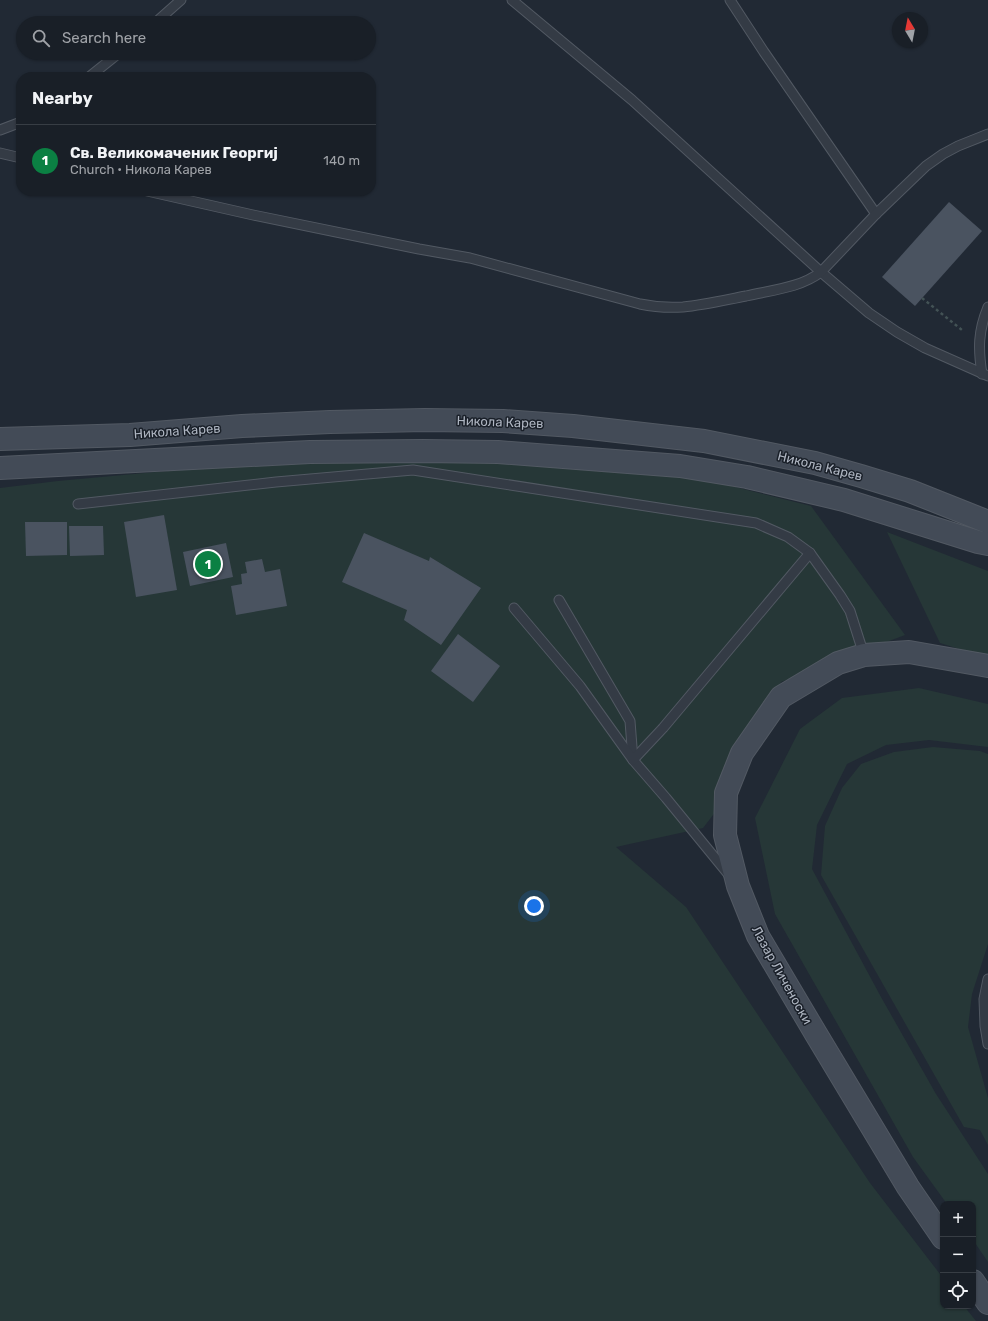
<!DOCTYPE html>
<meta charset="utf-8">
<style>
:root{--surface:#191f27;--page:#22272f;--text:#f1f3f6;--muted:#9fa2a7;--line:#373d44;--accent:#0b8043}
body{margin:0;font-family:Rubik,sans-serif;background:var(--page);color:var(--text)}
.controls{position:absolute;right:12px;bottom:12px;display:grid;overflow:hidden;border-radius:8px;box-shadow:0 1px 3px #0004}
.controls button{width:36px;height:36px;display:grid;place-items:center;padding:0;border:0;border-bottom:1px solid var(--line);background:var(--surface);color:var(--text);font:20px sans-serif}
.compass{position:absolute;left:892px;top:12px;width:36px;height:36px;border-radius:50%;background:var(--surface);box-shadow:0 1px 3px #0004;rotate:350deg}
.you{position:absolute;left:534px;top:906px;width:14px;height:14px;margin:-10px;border:3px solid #fff;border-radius:50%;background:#1a73e8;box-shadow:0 0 0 6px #1a73e833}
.badge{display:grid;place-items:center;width:26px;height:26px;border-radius:50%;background:var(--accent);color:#fff;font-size:13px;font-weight:700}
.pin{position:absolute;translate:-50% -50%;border:2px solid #fff;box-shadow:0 1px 4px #0006}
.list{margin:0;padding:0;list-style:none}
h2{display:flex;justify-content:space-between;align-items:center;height:52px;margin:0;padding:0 16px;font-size:17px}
h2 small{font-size:13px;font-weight:400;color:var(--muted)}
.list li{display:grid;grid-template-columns:26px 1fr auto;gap:12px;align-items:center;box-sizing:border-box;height:72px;padding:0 16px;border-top:1px solid var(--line)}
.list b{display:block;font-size:15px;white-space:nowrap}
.list p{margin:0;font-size:13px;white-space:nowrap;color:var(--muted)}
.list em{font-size:13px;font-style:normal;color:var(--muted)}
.icon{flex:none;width:22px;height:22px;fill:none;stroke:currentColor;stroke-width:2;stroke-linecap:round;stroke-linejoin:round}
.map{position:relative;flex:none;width:988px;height:1321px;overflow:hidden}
.search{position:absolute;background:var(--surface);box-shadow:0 1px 3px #0004;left:16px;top:16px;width:360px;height:44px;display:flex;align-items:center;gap:10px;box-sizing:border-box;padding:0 14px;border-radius:22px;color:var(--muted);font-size:15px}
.panel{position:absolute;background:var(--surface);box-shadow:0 1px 3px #0004;left:16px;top:72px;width:360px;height:124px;border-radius:16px}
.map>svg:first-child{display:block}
.green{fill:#263737}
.building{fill:#4a5360}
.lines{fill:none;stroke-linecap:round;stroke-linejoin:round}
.lane-casing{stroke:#525963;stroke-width:11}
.secondary-casing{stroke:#525963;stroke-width:24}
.path{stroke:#435255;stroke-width:2.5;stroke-dasharray:3 3;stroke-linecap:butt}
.lane{stroke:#343b45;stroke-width:9}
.secondary{stroke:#434b57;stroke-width:22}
.labels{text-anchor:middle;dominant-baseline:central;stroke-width:3;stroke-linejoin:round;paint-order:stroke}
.street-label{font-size:13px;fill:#afb6c2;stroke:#1a2029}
</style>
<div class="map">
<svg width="988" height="1321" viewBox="0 0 988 1321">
<rect width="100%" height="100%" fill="#212934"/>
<g class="green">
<path d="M 309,458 L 529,462 L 700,478 L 811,506 L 905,635 L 781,682 L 720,806 L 703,828 L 616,847 L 686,907 L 870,1183 L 943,1278 L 943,1306 L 964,1306 L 976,1321 L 0,1321 L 0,488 L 58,481 Z"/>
<path d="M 887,532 L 988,571 L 988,658 L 940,643 Z"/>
<path d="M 919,688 L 988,704 L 988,747 L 929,740 L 886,745 L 847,764 L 817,825 L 812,869 L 881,997 L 936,1094 L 988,1174 L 988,1262 L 973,1240 L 973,1204 L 947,1204 L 913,1157 L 775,914 L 755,818 L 800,729 L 842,698 Z"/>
<path d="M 933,747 L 980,751 L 988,754 L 988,944 L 972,994 L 968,1027 L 988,1098 L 988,1145 L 980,1130 L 964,1127 L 821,875 L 825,826 L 842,788 L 861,764 L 894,752 Z"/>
</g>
<g class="building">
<path d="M 949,202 L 982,231 L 915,306 L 882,277 Z"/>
<path d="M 164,515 L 177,590 L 136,597 L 124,522 Z"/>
<path d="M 25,522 L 67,522 L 67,555 L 26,556 Z"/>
<path d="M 69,526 L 103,526 L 104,555 L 70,556 Z"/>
<path d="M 364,533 L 429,561 L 430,557 L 481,588 L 441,645 L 404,620 L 407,610 L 342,582 Z"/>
<path d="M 226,543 L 233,577 L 190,586 L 183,552 Z"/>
<path d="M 262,559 L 265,572 L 280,569 L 287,606 L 236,615 L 231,586 L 242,584 L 241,574 L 247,573 L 245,562 Z"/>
<path d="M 458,634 L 500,666 L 473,702 L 431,671 Z"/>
</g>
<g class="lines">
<g class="lane-casing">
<g id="lane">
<path d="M 512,0 L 632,100 L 821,272 L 869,313 L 897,332 L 925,348 L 988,376"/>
<path d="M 730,0 L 764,52 L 876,214"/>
<path d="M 155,23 L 181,0"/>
<path d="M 89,77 L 119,53"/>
<path d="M 0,130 L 21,122"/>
<path d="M 0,153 L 21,158"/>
<path d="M 147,191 L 253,215 L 419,249 L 470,258 L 640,304 C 654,307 668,308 683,307 C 704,305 725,300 746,296 C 772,290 800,288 821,272 L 876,214 L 926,166 L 943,154 L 958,146 L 988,134"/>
<path d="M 982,374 C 978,349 978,331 988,307"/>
<path d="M 78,504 L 276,482 L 413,470 L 756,523 L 788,537 L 810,553 L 840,595 L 850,611 L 864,655"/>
<path d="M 559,600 L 630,721 L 633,760 L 666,798 L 729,875"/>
<path d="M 514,608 L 580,686 L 633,760 L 663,728 L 810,553"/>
<path d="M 988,979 L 984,999 L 985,1026 L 988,1044"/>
</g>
</g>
<g class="secondary-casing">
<g id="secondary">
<path d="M 0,439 L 130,435 L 242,426 L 330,422 L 425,420 L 503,421 L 573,426 L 704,441 L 815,463 L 861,476 L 910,491 L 988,522"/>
<path d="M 0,468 L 310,452 L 423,451 L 498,452 L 680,466 L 747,477 L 844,500 L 978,542 L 988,544"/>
<path d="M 943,1238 L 908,1187 L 816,1034 L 758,936 L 738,886 L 725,835 L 726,793 L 742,753 L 781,697 L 838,663 L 864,655 L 909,652 L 988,666"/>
<path d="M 973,1281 L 988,1303"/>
</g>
</g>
<path class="path" d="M 922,298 L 962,330"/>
<use href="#lane" class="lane"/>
<use href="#secondary" class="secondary"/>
</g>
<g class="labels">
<g class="street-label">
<text transform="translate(500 422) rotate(2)">Никола Карев</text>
<text transform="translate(177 431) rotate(-4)">Никола Карев</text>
<text transform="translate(820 466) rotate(14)">Никола Карев</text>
<text transform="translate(782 975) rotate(61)">Лазар Личеноски</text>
</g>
</g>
</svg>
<div class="controls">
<button>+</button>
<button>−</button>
<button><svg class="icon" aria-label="locate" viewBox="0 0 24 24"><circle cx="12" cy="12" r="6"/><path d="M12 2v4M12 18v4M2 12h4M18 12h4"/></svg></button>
</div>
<svg class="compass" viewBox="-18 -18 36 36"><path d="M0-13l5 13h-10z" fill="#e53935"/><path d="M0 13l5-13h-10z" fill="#9fa2a7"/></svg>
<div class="you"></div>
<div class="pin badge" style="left:208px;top:564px">1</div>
<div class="search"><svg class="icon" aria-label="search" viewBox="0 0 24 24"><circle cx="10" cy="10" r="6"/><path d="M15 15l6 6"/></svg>Search here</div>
<section class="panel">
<h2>Nearby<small></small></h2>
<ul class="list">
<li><span class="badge">1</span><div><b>Св. Великомаченик Георгиј</b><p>Church · Никола Карев</p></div><em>140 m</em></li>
</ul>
</section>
</div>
